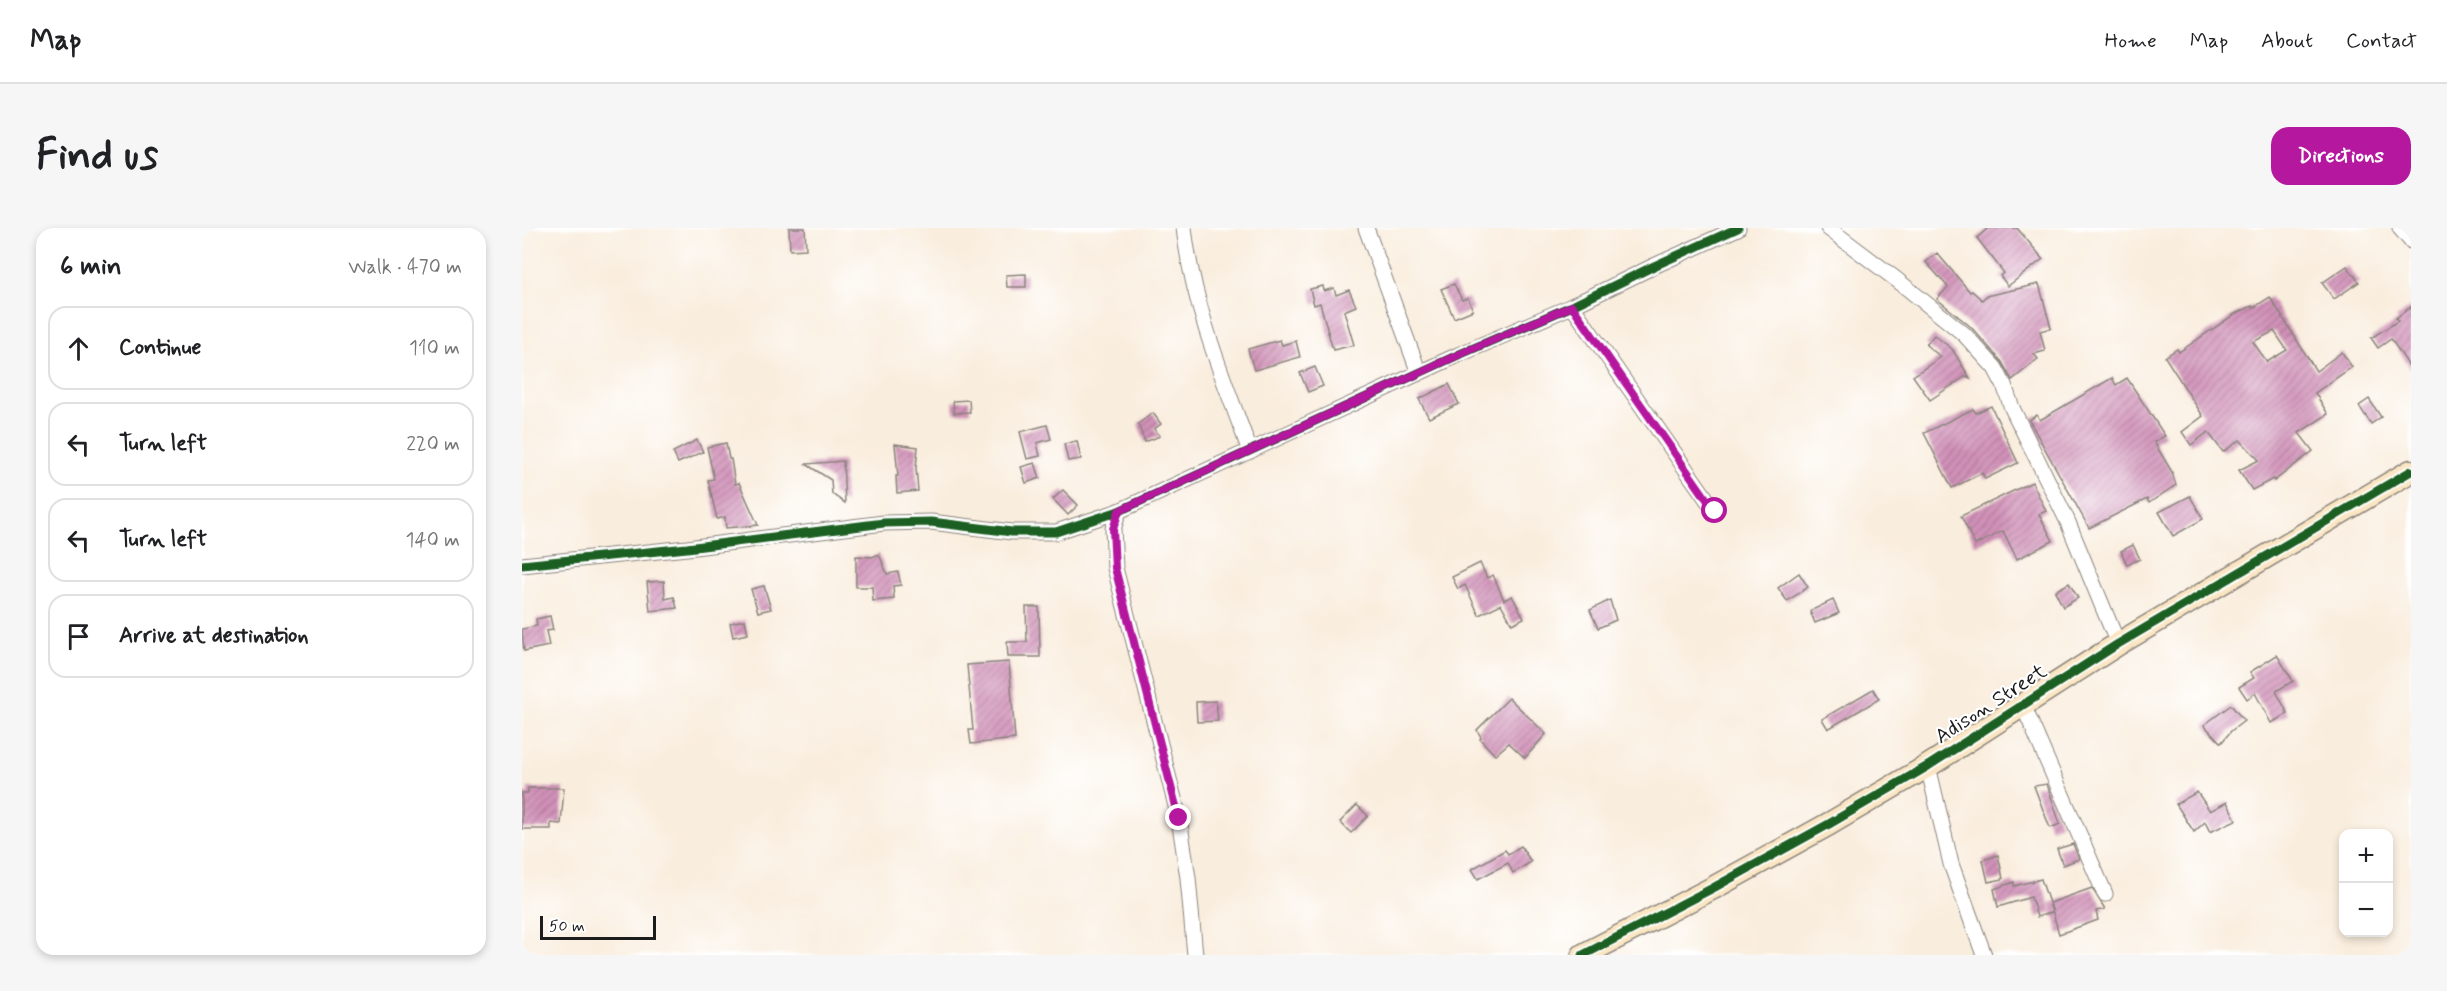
<!DOCTYPE html>
<meta charset="utf-8">
<style>
:root{--surface:#fff;--page:#f6f6f6;--text:#202124;--muted:#757577;--line:#e0e0e0;--accent:#b5179e}
body{margin:0;font-family:Mynerve,sans-serif;background:var(--page);color:var(--text)}
.controls{position:absolute;right:18px;bottom:18px;display:grid;overflow:hidden;border-radius:12px;box-shadow:0 3px 9px #0003}
.controls button{width:54px;height:54px;display:grid;place-items:center;padding:0;border:0;border-bottom:2px solid var(--line);background:var(--surface);color:var(--text);font:30px sans-serif}
.scale{position:absolute;left:18px;bottom:15px;width:116px;box-sizing:border-box;padding-left:6px;border:3px solid #1c1c1c;border-top:0;font-size:16px;line-height:21px;white-space:nowrap;color:#1c1c1c;-webkit-text-stroke:4px #fff;paint-order:stroke}
.stop{position:absolute;width:18px;height:18px;margin:-14px;border:4px solid #b5179e;border-radius:50%;background:#fff}
.stop.end{background:#b5179e;border-color:#fff;box-shadow:0 2px 6px #0008}
.list{margin:0;padding:0;list-style:none}
h2{display:flex;justify-content:space-between;align-items:center;height:78px;margin:0;padding:0 24px;font-size:26px}
h2 small{font-size:20px;font-weight:400;color:var(--muted)}
.list li{display:grid;grid-template-columns:39px 1fr auto;gap:18px;align-items:center;box-sizing:border-box;height:84px;margin:0 12px 12px;padding:0 12px;border:2px solid var(--line);border-radius:18px}
.list b{display:block;font-size:22px;white-space:nowrap}
.list em{font-size:20px;font-style:normal;color:var(--muted)}
.icon{flex:none;width:33px;height:33px;fill:none;stroke:currentColor;stroke-width:2;stroke-linecap:round;stroke-linejoin:round}
.map{position:relative;flex:none;width:1889px;height:727px;overflow:hidden;border-radius:18px}
header{display:flex;align-items:center;gap:36px;box-sizing:border-box;height:84px;padding:0 30px;background:var(--surface);border-bottom:2px solid var(--line)}
header strong{font-size:28px}
nav{display:flex;gap:33px;margin-inline-start:auto;font-size:21px}
.intro{display:flex;align-items:center;justify-content:space-between;box-sizing:border-box;height:144px;padding:0 36px}
h1{margin:0;font-size:42px}
.button{padding:15px 27px;border-radius:18px;background:var(--accent);color:#fff;font-size:21px;font-weight:700}
main{display:flex;gap:36px;padding:0 36px}
aside{flex:1;background:var(--surface);border-radius:18px;box-shadow:0 3px 9px #0003}
.map>svg:first-child{display:block}
.building{fill:url(#building-hatch);fill-rule:evenodd}
.lines{fill:none;stroke-linecap:round;stroke-linejoin:round}
.street-casing{stroke:#8a847c;stroke-width:17}
.secondary-casing{stroke:#8a847c;stroke-width:25}
.street{stroke:#fff;stroke-width:15}
.secondary{stroke:#fbe6c4;stroke-width:22}
.cycleway-casing{stroke:#fff;stroke-width:13}
.cycleway{stroke:#1b5e20;stroke-width:9}
.route{stroke:#b5179e;stroke-width:8}
.labels{text-anchor:middle;dominant-baseline:central;stroke-width:4.5;stroke-linejoin:round;paint-order:stroke}
.street-label{font-size:21px;fill:#1c1c1c;stroke:#fff}
</style>
<header>
<strong>Map</strong>
<nav><a>Home</a><a>Map</a><a>About</a><a>Contact</a></nav>
</header>
<div class="intro"><h1>Find us</h1><a class="button">Directions</a></div>
<main>
<aside>
<h2>6 min<small>Walk · 470 m</small></h2>
<ul class="list">
<li><svg class="icon" aria-label="ahead" viewBox="0 0 24 24"><path d="M12 20V5M6 11l6-6 6 6"/></svg><div><b>Continue</b></div><em>110 m</em></li>
<li><svg class="icon" aria-label="left" viewBox="0 0 24 24"><path d="M17 20v-9H6M10 6l-5 5 5 5"/></svg><div><b>Turn left</b></div><em>220 m</em></li>
<li><svg class="icon" aria-label="left" viewBox="0 0 24 24"><path d="M17 20v-9H6M10 6l-5 5 5 5"/></svg><div><b>Turn left</b></div><em>140 m</em></li>
<li><svg class="icon" aria-label="arrive" viewBox="0 0 24 24"><path d="M6 21V4h12l-3 4 3 4H6"/></svg><div><b>Arrive at destination</b></div></li>
</ul>
</aside>
<div class="map">
<svg width="1889" height="727" viewBox="0 0 1889 727">
<defs>
<pattern id="building-hatch" width="6" height="6" patternUnits="userSpaceOnUse" patternTransform="scale(1.5)"><rect width="6" height="6" fill="#d292b9"/><path d="M-1 1l2-2M0 6l6-6M5 7l2-2" fill="none" stroke="#aa7696"/></pattern>
</defs>
<rect width="100%" height="100%" fill="#fff"/>
<filter id="ink" filterUnits="userSpaceOnUse"><feTurbulence type="fractalNoise" baseFrequency=".0167" numOctaves="2"/><feDisplacementMap in="SourceGraphic" scale="12" xChannelSelector="R" yChannelSelector="G"/><feConvolveMatrix kernelMatrix="1 2 1 2 8 2 1 2 1" color-interpolation-filters="sRGB"/></filter>
<filter id="wash" filterUnits="userSpaceOnUse"><feTurbulence type="fractalNoise" baseFrequency=".008" numOctaves="4" result="noise"/><feDisplacementMap in="SourceGraphic" scale="24" xChannelSelector="R" yChannelSelector="G"/><feGaussianBlur stdDeviation="1.35" result="paint"/><feColorMatrix in="noise" values="0 0 0 0 0 0 0 0 0 0 0 0 0 0 0 0 0 1.4 0 .05"/><feComposite in="paint" operator="in"/></filter>
<g filter="url(#wash)">
<rect width="100%" height="100%" fill="#f9eddd"/>
<g id="blocks">
<g class="building">
<path d="M 267,0 L 283,0 L 284,21 L 268,22 Z"/>
<path d="M 1466,0 L 1495,0 L 1521,31 L 1486,58 L 1478,48 L 1482,45 L 1455,10 Z"/>
<path d="M 1415,25 L 1448,64 L 1450,63 L 1460,72 L 1464,68 L 1517,56 L 1529,100 L 1518,103 L 1523,123 L 1512,126 L 1516,131 L 1490,152 L 1480,134 L 1449,99 L 1415,71 L 1426,59 L 1404,34 Z"/>
<path d="M 1825,38 L 1837,54 L 1812,71 L 1800,55 Z"/>
<path d="M 504,46 L 504,59 L 485,59 L 484,47 Z"/>
<path d="M 932,56 L 940,72 L 946,70 L 951,82 L 932,90 L 919,61 Z"/>
<path d="M 801,58 L 802,63 L 812,60 L 814,67 L 827,62 L 834,78 L 822,83 L 832,117 L 811,122 L 798,75 L 792,77 L 788,61 Z"/>
<path d="M 1748,69 L 1794,143 L 1820,124 L 1830,139 L 1793,165 L 1806,186 L 1777,205 L 1791,223 L 1752,253 L 1751,251 L 1730,262 L 1717,242 L 1737,232 L 1718,212 L 1701,224 L 1686,204 L 1669,217 L 1660,204 L 1681,188 L 1643,129 L 1655,121 L 1657,124 L 1713,86 L 1730,78 L 1731,80 ZM 1752,103 L 1765,122 L 1745,134 L 1731,114 Z"/>
<path d="M 1889,79 L 1889,141 L 1869,111 L 1856,120 L 1849,110 L 1876,93 L 1874,90 Z"/>
<path d="M 1412,107 L 1430,121 L 1448,150 L 1444,148 L 1408,172 L 1391,148 L 1419,129 L 1404,117 Z"/>
<path d="M 758,112 L 760,117 L 774,113 L 778,129 L 732,142 L 726,121 Z"/>
<path d="M 793,139 L 801,158 L 786,164 L 778,145 Z"/>
<path d="M 1590,150 L 1594,157 L 1605,150 L 1643,208 L 1632,214 L 1650,244 L 1654,257 L 1627,275 L 1625,271 L 1567,300 L 1507,192 L 1515,187 L 1518,192 Z"/>
<path d="M 927,156 L 937,176 L 907,190 L 897,171 Z"/>
<path d="M 1847,171 L 1859,189 L 1849,196 L 1837,178 Z"/>
<path d="M 447,172 L 448,184 L 432,185 L 431,173 Z"/>
<path d="M 1469,178 L 1496,235 L 1463,251 L 1460,245 L 1430,260 L 1402,205 L 1451,181 L 1454,185 Z"/>
<path d="M 631,185 L 639,196 L 632,201 L 638,208 L 623,214 L 616,196 Z"/>
<path d="M 525,197 L 529,211 L 515,215 L 518,228 L 505,231 L 498,204 Z"/>
<path d="M 175,212 L 181,224 L 156,235 L 151,224 Z"/>
<path d="M 555,213 L 559,231 L 546,233 L 542,216 Z"/>
<path d="M 204,215 L 207,231 L 209,231 L 213,256 L 217,255 L 236,297 L 204,300 L 203,289 L 195,291 L 186,252 L 192,251 L 185,219 Z"/>
<path d="M 373,216 L 396,219 L 394,240 L 396,263 L 375,265 L 374,248 L 376,248 Z"/>
<path d="M 321,233 L 323,275 L 310,266 L 309,252 L 284,236 Z"/>
<path d="M 513,235 L 518,250 L 504,255 L 499,239 Z"/>
<path d="M 1510,254 L 1524,283 L 1517,286 L 1531,313 L 1495,331 L 1481,303 L 1453,317 L 1439,288 Z"/>
<path d="M 541,262 L 556,277 L 546,287 L 531,271 Z"/>
<path d="M 1668,268 L 1681,291 L 1651,308 L 1637,284 Z"/>
<path d="M 1611,317 L 1618,331 L 1605,337 L 1599,323 Z"/>
<path d="M 357,326 L 365,346 L 376,344 L 379,357 L 371,358 L 372,371 L 351,373 L 350,359 L 334,359 L 334,328 L 350,329 Z"/>
<path d="M 958,335 L 965,350 L 971,347 L 982,372 L 990,368 L 1002,390 L 990,396 L 979,376 L 957,387 L 943,357 L 936,361 L 930,349 Z"/>
<path d="M 1277,345 L 1286,359 L 1265,373 L 1256,360 Z"/>
<path d="M 142,353 L 143,371 L 152,369 L 155,380 L 128,383 L 125,354 Z"/>
<path d="M 1547,355 L 1556,370 L 1541,379 L 1533,363 Z"/>
<path d="M 242,358 L 249,381 L 236,384 L 229,361 Z"/>
<path d="M 1088,372 L 1094,392 L 1076,400 L 1068,382 Z"/>
<path d="M 1311,372 L 1317,385 L 1293,395 L 1288,383 Z"/>
<path d="M 504,379 L 517,379 L 518,429 L 486,429 L 485,414 L 505,414 Z"/>
<path d="M 28,388 L 31,402 L 24,403 L 27,418 L 2,423 L 0,401 L 15,398 L 14,391 Z"/>
<path d="M 223,392 L 226,406 L 211,409 L 208,395 Z"/>
<path d="M 1755,427 L 1771,453 L 1754,463 L 1766,486 L 1749,495 L 1733,465 L 1725,471 L 1717,459 L 1732,450 L 1728,444 Z"/>
<path d="M 487,434 L 493,511 L 449,516 L 447,502 L 451,502 L 445,437 Z"/>
<path d="M 1351,461 L 1357,471 L 1306,501 L 1300,491 Z"/>
<path d="M 987,470 L 1024,506 L 1003,530 L 987,515 L 973,527 L 958,511 L 959,509 L 955,502 Z"/>
<path d="M 694,473 L 696,493 L 675,494 L 674,474 Z"/>
<path d="M 1709,477 L 1722,493 L 1709,503 L 1699,515 L 1682,497 Z"/>
<path d="M 1525,556 L 1538,596 L 1528,600 L 1512,558 Z"/>
<path d="M 6,560 L 42,560 L 39,596 L 29,595 L 29,601 L 0,601 L 0,565 L 6,565 Z"/>
<path d="M 1675,564 L 1688,583 L 1705,574 L 1714,592 L 1688,604 L 1683,594 L 1672,604 L 1654,576 Z"/>
<path d="M 835,577 L 846,588 L 829,605 L 818,594 Z"/>
<path d="M 1551,616 L 1557,631 L 1541,637 L 1535,621 Z"/>
<path d="M 999,618 L 1009,634 L 991,645 L 986,635 L 956,651 L 950,641 L 983,622 L 986,626 Z"/>
<path d="M 1476,627 L 1481,651 L 1466,654 L 1461,632 Z"/>
<path d="M 1519,651 L 1530,684 L 1515,689 L 1509,669 L 1476,679 L 1472,661 L 1492,654 L 1492,658 Z"/>
<path d="M 1570,660 L 1583,681 L 1574,683 L 1576,692 L 1537,706 L 1528,675 Z"/>
</g>
</g>
</g>
<g filter="url(#ink)">
<use href="#blocks" fill-opacity="0" stroke="#8a847c" stroke-width="1.5"/>
<g class="lines">
<g class="street-casing">
<g id="street">
<path d="M 662,0 C 671,78 701,150 728,223"/>
<path d="M 844,0 L 897,145"/>
<path d="M 1306,0 L 1375,52 L 1442,106 L 1473,140 L 1482,157 L 1490,180 L 1545,292 L 1596,416"/>
<path d="M 1878,0 L 1889,13"/>
<path d="M 1050,78 L 1193,283"/>
<path d="M 597,283 L 591,301 L 593,340 L 657,590 L 666,650 L 673,727"/>
<path d="M 0,337 L 165,320 L 362,295 L 409,294 L 490,304 L 534,304 L 597,283 L 936,127 L 1050,78 L 1132,38 L 1216,0"/>
<path d="M 1501,477 L 1583,666"/>
<path d="M 1406,538 L 1429,636 L 1462,727"/>
</g>
</g>
<g class="secondary-casing">
<path id="secondary" d="M 1061,727 L 1191,660 L 1307,596 L 1406,538 L 1596,416 L 1889,243"/>
</g>
<use href="#street" class="street"/>
<use href="#secondary" class="secondary"/>
<g class="cycleway-casing">
<g id="cycleway">
<path d="M 0,337 L 165,320 L 362,295 L 409,294 L 490,304 L 534,304 L 597,283 L 936,127 L 1050,78 L 1132,38 L 1216,0"/>
<path d="M 1061,727 L 1191,660 L 1307,596 L 1406,538 L 1596,416 L 1889,243"/>
</g>
</g>
<use href="#cycleway" class="cycleway"/>
</g>
</g>
<g class="lines" filter="url(#ink)">
<path class="route" d="M 657,590 L 593,340 L 591,301 L 597,283 L 936,127 L 1050,78 L 1193,283"/>
</g>
<g class="labels">
<g class="street-label">
<text transform="translate(1469 476) rotate(-33)">Adison Street</text>
</g>
</g>
</svg>
<div class="controls">
<button>+</button>
<button>−</button>
</div>
<div class="scale">50 m</div>
<div class="stop" style="left:1193px;top:283px"></div>
<div class="stop end" style="left:657px;top:590px"></div>
</div>
</main>
